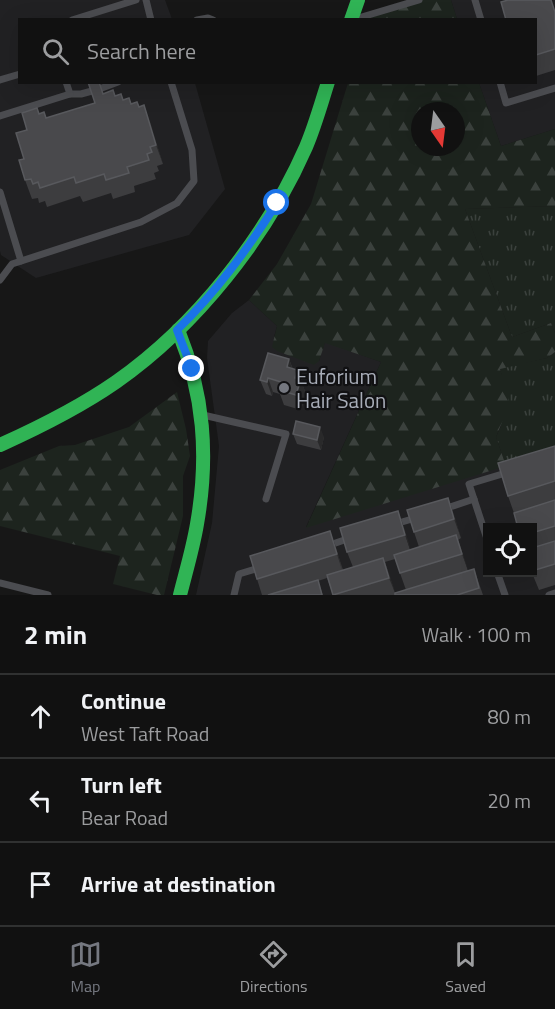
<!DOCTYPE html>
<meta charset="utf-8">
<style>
:root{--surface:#111;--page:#1a1a1a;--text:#f1f3f6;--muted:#9c9d9f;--line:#303131;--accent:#757880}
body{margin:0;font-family:"Titillium Web",sans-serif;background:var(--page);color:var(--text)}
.controls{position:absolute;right:18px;bottom:18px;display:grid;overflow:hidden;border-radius:0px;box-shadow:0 6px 24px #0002}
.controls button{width:54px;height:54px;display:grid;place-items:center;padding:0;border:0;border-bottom:2px solid var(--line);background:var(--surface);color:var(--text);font:30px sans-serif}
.compass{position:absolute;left:411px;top:102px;width:54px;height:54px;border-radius:50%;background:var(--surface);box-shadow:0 6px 24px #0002;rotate:166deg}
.stop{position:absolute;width:18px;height:18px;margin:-14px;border:4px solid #1a73e8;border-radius:50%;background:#fff}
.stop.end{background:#1a73e8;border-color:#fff;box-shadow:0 2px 6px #0008}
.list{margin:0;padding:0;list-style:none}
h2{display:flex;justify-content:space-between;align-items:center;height:78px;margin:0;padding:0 24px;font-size:26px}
h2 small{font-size:20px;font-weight:400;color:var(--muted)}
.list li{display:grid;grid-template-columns:39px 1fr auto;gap:18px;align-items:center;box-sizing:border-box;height:84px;padding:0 24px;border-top:2px solid var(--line)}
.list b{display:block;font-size:22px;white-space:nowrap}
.list p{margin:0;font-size:20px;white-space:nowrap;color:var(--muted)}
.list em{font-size:20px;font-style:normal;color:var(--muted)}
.icon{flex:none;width:33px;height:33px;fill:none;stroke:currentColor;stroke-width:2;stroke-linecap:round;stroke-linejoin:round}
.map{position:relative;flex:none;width:555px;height:595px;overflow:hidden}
.search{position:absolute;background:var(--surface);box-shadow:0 6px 24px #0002;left:18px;right:18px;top:18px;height:66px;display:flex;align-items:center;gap:15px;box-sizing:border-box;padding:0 21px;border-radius:0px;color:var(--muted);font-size:22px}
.sheet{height:330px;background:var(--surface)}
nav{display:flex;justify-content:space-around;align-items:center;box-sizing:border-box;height:84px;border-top:2px solid var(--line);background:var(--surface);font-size:16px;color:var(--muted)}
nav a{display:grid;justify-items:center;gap:3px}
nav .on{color:var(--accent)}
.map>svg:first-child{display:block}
.built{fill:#212123;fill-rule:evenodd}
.grass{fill:url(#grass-tufts)}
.forest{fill:url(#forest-firs);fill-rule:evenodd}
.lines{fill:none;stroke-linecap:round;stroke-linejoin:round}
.lane{stroke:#4b4c50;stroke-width:7}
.fast{stroke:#30b455;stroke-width:14}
.wall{fill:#3d3d3f;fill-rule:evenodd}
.shaded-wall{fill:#29292a}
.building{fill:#49494c;stroke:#58595d;stroke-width:1.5}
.route{stroke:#1a73e8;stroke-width:8}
.poi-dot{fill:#757880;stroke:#111113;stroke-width:2}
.labels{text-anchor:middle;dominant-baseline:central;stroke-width:4.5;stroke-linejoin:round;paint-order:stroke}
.poi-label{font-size:21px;fill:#a8adb8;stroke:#111113;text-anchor:start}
</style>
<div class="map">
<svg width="555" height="595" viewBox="0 0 555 595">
<defs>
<pattern id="grass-tufts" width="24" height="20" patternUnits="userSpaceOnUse" patternTransform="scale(1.5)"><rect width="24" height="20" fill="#1d241e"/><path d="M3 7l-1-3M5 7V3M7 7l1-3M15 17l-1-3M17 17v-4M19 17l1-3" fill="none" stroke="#3b413d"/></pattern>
<pattern id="forest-firs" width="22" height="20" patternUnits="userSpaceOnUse" patternTransform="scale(1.5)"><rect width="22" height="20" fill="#1d241e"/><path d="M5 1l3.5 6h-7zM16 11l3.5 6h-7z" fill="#3b413d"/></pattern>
</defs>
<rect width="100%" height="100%" fill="#171717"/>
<g class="built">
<path d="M 0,0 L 165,0 L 172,19 L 20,20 L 20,82 L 195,83 L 225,189 L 189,235 L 36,278 L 1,255 L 0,251 Z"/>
<path d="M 451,0 L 555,0 L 555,129 L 501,146 L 479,83 L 536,82 L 536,20 L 457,19 Z"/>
<path d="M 249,300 L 277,326 L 274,337 L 319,361 L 325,342 L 381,362 L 306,527 L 555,450 L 555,595 L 196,595 L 212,523 L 219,446 L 207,358 L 208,341 L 232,313 ZM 488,528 L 532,528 L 532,572 L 488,572 Z"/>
</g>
<g class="grass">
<path d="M 555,206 L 555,333 L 551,323 L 512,337 L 465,209 Z"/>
<path d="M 555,352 L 555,451 L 506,466 L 496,437 L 501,426 L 502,377 L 500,368 L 547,358 Z"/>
</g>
<g class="forest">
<path d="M 419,0 L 451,0 L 457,19 L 368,20 L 369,15 Z"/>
<path d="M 348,83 L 479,83 L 501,146 L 555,129 L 555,206 L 465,209 L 512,337 L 551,323 L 555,333 L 555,352 L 547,358 L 500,369 L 509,397 L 507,410 L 496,437 L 506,466 L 306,528 L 381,362 L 325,343 L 319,361 L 314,365 L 277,351 L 272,347 L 277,326 L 249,300 L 277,264 L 311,204 ZM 420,111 L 456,111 L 456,147 L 420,147 Z"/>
<path d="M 177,392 L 186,429 L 190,456 L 183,476 L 183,516 L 164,595 L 157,595 L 113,584 L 120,556 L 0,526 L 0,470 L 59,446 L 75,445 L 129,427 Z"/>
</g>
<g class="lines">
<g class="lane">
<path d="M 146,0 L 151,20"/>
<path d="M 475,0 L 481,20"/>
<path d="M 355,19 L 419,0"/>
<path d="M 72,20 L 136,0"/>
<path d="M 197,20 L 208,18 L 213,20"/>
<path d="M 0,80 L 20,74"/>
<path d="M 66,82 L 70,94 L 81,94 L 92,91"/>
<path d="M 500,82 L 506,103 L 555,88"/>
<path d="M 102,88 L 118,82"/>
<path d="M 0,116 L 70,94"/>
<path d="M 0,192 L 21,261"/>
<path d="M 0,280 L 12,264 L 141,222 L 177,203 L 194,181 L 192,150 L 171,82"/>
<path d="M 203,415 L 286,434 L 266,499"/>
<path d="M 444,509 L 474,499"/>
<path d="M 395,524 L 419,517"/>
<path d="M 488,542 L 469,484 L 509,472"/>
<path d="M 327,546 L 350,538"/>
<path d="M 497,572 L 505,595"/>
<path d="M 0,583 L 48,595"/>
<path d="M 234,595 L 239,574 L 262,567"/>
<path d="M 549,595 L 555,593"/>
</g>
<g class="fast">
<path d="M 351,20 L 358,0"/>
<path d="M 178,330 C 204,394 209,456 197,524 C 193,548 186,571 180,595"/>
<path d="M 0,445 C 40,427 80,407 116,382 C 196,326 267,236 306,147 C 315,126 321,104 328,82"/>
</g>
</g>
<g class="wall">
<path d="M 555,10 L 555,70 L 536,76 L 536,20 Z"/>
<path d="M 104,93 L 115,96 L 139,107 L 144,105 L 163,164 L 157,166 L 159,171 L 154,173 L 156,179 L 134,186 L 135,192 L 113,199 L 111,193 L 83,202 L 80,196 L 47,207 L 45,201 L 39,203 L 38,198 L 32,199 L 25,180 L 24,159 L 27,130 L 39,114 L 46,118 L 95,103 Z"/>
<path d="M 289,359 L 293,369 L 297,370 L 306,394 L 301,410 L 284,405 L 280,394 L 273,392 L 272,396 L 266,394 L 260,380 Z"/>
<path d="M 293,434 L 324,437 L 321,450 L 297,444 Z"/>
<path d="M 555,446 L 555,585 L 539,590 L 532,573 L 532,528 L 514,513 L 508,496 Z"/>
<path d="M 448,498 L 461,538 L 458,540 L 468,571 L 474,569 L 483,595 L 333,595 L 327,578 L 318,581 L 323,595 L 262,595 L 257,579 L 330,531 L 343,570 L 353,567 L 347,552 L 398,511 L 410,550 L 419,547 L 414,532 ZM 395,559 L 406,590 L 395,593 L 385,562 Z"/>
</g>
<g class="shaded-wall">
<path d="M 144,105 L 151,124 L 163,164 L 156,145 Z"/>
<path d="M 289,359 L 294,373 L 287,367 Z"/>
<path d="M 297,370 L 306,394 L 301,410 L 296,395 L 295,378 Z"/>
<path d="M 268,378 L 273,392 L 272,396 L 267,382 Z"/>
<path d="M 320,427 L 324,437 L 321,450 L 317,440 Z"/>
<path d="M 448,498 L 455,517 L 461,538 L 454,519 Z"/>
<path d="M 398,511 L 405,530 L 412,554 L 405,535 Z"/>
<path d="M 330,531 L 337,550 L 343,573 L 337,554 Z"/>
<path d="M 456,535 L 463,554 L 469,573 L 462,554 Z"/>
<path d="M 383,558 L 390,576 L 396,595 L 389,578 Z"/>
</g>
<g class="building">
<path d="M 508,0 L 551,0 L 555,12 L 555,49 L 536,55 L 536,20 L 506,20 L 501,2 Z"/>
<path d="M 88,82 L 99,82 L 103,94 L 113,90 L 115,96 L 121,94 L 123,100 L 129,98 L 131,104 L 137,102 L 139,107 L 144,105 L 156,145 L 150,147 L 152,152 L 147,154 L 149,160 L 127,167 L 129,173 L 106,180 L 104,174 L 76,183 L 74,177 L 40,188 L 38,182 L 33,184 L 31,179 L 25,180 L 19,160 L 24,159 L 16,133 L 27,130 L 22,113 L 37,108 L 39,114 L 44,112 L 46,118 L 95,103 Z"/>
<path d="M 268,353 L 289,359 L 287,367 L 297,370 L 295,378 L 301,379 L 296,395 L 279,390 L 281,382 L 268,378 L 267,382 L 260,380 Z"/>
<path d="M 296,421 L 320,427 L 317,440 L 293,434 Z"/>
<path d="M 555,446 L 555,481 L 508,496 L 498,463 Z"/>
<path d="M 448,498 L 454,519 L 414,532 L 407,510 Z"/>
<path d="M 555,500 L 555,526 L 532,533 L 532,528 L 518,528 L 514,513 Z"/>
<path d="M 398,511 L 405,535 L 347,552 L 340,528 Z"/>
<path d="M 330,531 L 337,554 L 257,579 L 250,556 Z"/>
<path d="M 456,535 L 462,554 L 400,573 L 394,555 Z"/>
<path d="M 555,541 L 555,564 L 532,571 L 532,548 Z"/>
<path d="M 383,558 L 389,578 L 333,595 L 327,575 Z"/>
<path d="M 474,569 L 479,588 L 457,595 L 395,595 L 395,593 Z"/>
<path d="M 318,580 L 322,595 L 268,595 Z"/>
</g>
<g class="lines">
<path class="route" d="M 192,369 L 177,330 C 217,291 247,250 277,203"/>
</g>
<circle class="poi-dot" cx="284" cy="388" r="6"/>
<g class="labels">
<g class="poi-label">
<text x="296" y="376">Euforium<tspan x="296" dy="24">Hair Salon</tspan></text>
</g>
</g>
</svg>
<div class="controls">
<button><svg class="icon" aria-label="locate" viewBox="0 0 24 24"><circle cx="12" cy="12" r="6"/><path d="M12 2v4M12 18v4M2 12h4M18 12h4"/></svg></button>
</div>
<svg class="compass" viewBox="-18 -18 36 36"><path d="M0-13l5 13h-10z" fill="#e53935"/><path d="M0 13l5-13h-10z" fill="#9c9d9f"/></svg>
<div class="stop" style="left:277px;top:203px"></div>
<div class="stop end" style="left:192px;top:369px"></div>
<div class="search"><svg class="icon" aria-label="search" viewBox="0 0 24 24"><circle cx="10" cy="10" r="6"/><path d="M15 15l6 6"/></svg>Search here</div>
</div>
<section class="sheet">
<h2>2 min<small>Walk · 100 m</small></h2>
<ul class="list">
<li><svg class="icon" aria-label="ahead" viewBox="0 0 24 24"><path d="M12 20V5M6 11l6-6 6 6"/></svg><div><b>Continue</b><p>West Taft Road</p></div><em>80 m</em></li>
<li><svg class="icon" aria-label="left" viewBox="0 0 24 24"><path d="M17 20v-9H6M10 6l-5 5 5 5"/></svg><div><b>Turn left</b><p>Bear Road</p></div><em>20 m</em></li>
<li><svg class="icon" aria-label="arrive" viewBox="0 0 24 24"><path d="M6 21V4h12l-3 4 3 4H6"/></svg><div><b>Arrive at destination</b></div></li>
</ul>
</section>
<nav>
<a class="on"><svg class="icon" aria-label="map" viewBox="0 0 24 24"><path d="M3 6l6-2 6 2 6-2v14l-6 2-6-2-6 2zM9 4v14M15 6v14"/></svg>Map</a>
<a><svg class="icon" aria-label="directions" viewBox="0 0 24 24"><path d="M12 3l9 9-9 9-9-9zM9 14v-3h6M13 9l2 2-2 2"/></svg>Directions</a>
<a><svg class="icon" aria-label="saved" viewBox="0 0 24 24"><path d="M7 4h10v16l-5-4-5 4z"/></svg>Saved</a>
</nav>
